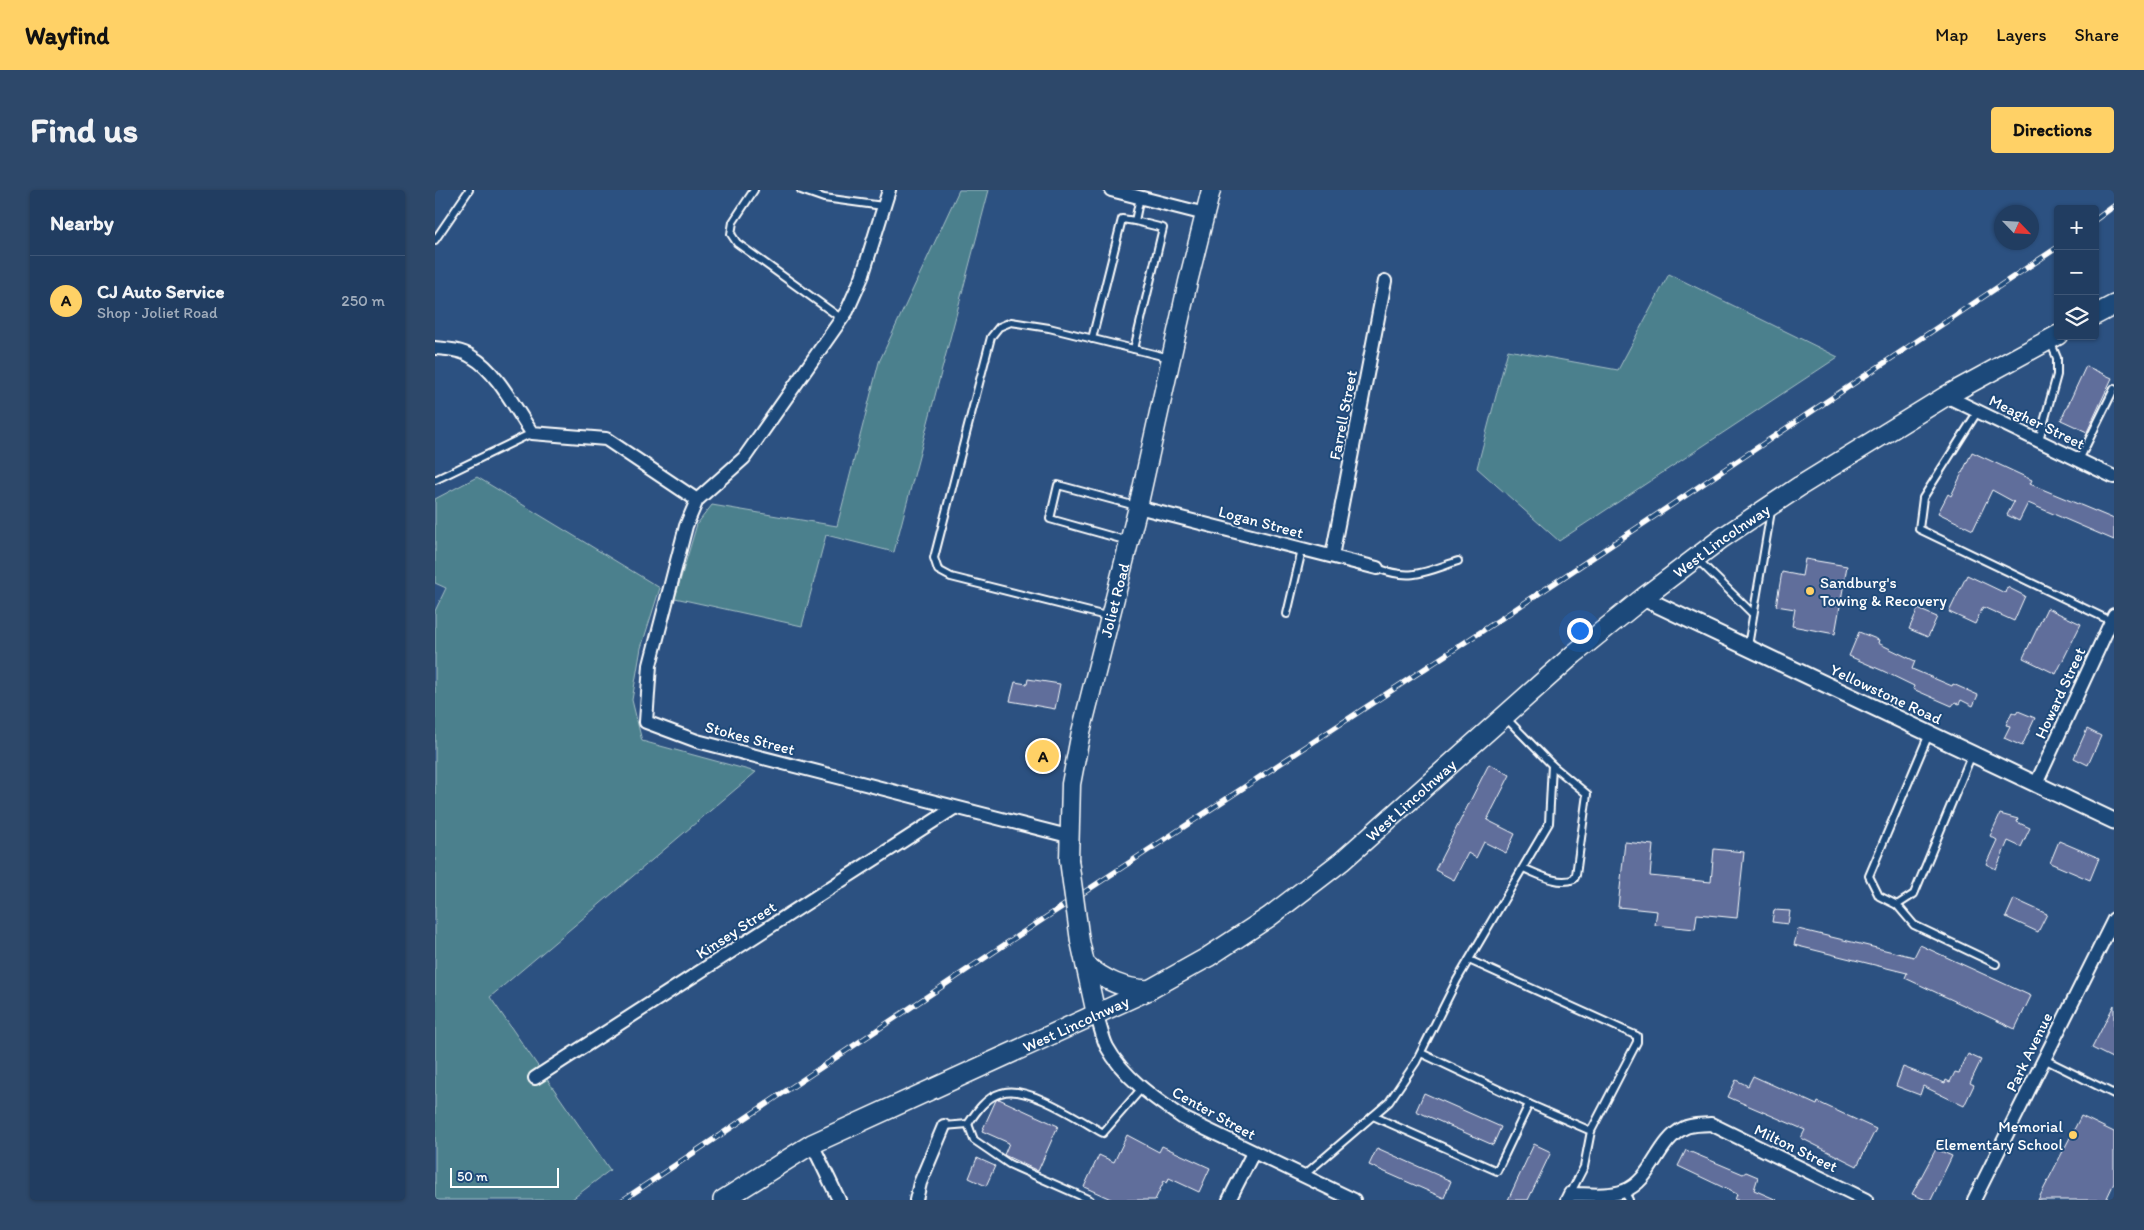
<!DOCTYPE html>
<meta charset="utf-8">
<style>
:root{--surface:#213d61;--page:#2d486a;--text:#f1f3f6;--muted:#a2aebd;--line:#3e5676;--accent:#ffd166}
body{margin:0;font-family:Itim,sans-serif;background:var(--page);color:var(--text)}
.controls{position:absolute;right:15px;top:15px;display:grid;overflow:hidden;border-radius:5px;box-shadow:0 1px 4px #0004}
.controls button{width:45px;height:45px;display:grid;place-items:center;padding:0;border:0;border-bottom:1px solid var(--line);background:var(--surface);color:var(--text);font:25px sans-serif}
.compass{position:absolute;left:1559px;top:15px;width:45px;height:45px;border-radius:50%;background:var(--surface);box-shadow:0 1px 4px #0004;rotate:115deg}
.scale{position:absolute;left:15px;bottom:12px;width:109px;box-sizing:border-box;padding-left:5px;border:2px solid #fff;border-top:0;font-size:14px;line-height:18px;white-space:nowrap;color:#fff;-webkit-text-stroke:4px #1f4a7a;paint-order:stroke}
.you{position:absolute;left:1144px;top:440px;width:18px;height:18px;margin:-12px;border:4px solid #fff;border-radius:50%;background:#1a73e8;box-shadow:0 0 0 8px #1a73e833}
.badge{display:grid;place-items:center;width:32px;height:32px;border-radius:50%;background:var(--accent);color:#111;font-size:16px;font-weight:700}
.pin{position:absolute;translate:-50% -50%;border:2px solid #fff;box-shadow:0 1px 5px #0006}
.list{margin:0;padding:0;list-style:none}
h2{display:flex;justify-content:space-between;align-items:center;height:65px;margin:0;padding:0 20px;font-size:21px}
h2 small{font-size:16px;font-weight:400;color:var(--muted)}
.list li{display:grid;grid-template-columns:32px 1fr auto;gap:15px;align-items:center;box-sizing:border-box;height:90px;padding:0 20px;border-top:1px solid var(--line)}
.list b{display:block;font-size:19px;white-space:nowrap}
.list p{margin:0;font-size:16px;white-space:nowrap;color:var(--muted)}
.list em{font-size:16px;font-style:normal;color:var(--muted)}
.icon{flex:none;width:28px;height:28px;fill:none;stroke:currentColor;stroke-width:2;stroke-linecap:round;stroke-linejoin:round}
.map{position:relative;flex:none;width:1679px;height:1010px;overflow:hidden;border-radius:5px}
header{display:flex;align-items:center;gap:30px;box-sizing:border-box;height:70px;padding:0 25px;background:var(--accent);color:#111}
header strong{font-size:24px}
nav{display:flex;gap:28px;margin-inline-start:auto;font-size:18px}
.intro{display:flex;align-items:center;justify-content:space-between;box-sizing:border-box;height:120px;padding:0 30px}
h1{margin:0;font-size:35px}
.button{padding:12px 22px;border-radius:5px;background:var(--accent);color:#111;font-size:18px;font-weight:700}
main{display:flex;gap:30px;padding:0 30px}
aside{flex:1;background:var(--surface);border-radius:5px;box-shadow:0 1px 4px #0004}
.map>svg:first-child{display:block}
.green{fill:#4c808d;stroke:#a6c0c6}
.building{fill:#616e9b;stroke:#fff}
.lines{fill:none;stroke-linecap:round;stroke-linejoin:round}
.service-casing{stroke:#fff;stroke-width:10}
.minor-casing{stroke:#fff;stroke-width:16}
.tertiary-casing{stroke:#fff;stroke-width:19}
.secondary-casing{stroke:#fff;stroke-width:21}
.primary-casing{stroke:#fff;stroke-width:22}
.service{stroke:#1f4a7a;stroke-width:6}
.minor{stroke:#1f4a7a;stroke-width:12}
.tertiary{stroke:#1f4a7a;stroke-width:15}
.secondary{stroke:#1f4a7a;stroke-width:18}
.primary{stroke:#1f4a7a;stroke-width:19}
.rail-casing{stroke:#fff;stroke-width:5.5}
.rail{stroke:#1f4a7a;stroke-width:4;stroke-dasharray:11;stroke-linecap:butt}
.secondary-bridge-casing{stroke:#fff;stroke-width:21;stroke-linecap:butt}
.secondary-bridge{stroke:#1f4a7a;stroke-width:18}
.poi-dot{fill:#ffd166;stroke:#1f4a7a;stroke-width:2}
.labels{text-anchor:middle;dominant-baseline:central;stroke-width:4;stroke-linejoin:round;paint-order:stroke}
.street-label{font-size:16px;fill:#fff;stroke:#1f4a7a}
.poi-label{font-size:16px;fill:#fff;stroke:#1f4a7a;text-anchor:start}
</style>
<header>
<strong>Wayfind</strong>
<nav><a>Map</a><a>Layers</a><a>Share</a></nav>
</header>
<div class="intro"><h1>Find us</h1><a class="button">Directions</a></div>
<main>
<aside>
<h2>Nearby<small></small></h2>
<ul class="list">
<li><span class="badge">A</span><div><b>CJ Auto Service</b><p>Shop · Joliet Road</p></div><em>250 m</em></li>
</ul>
</aside>
<div class="map">
<svg width="1679" height="1010" viewBox="0 0 1679 1010">
<rect width="100%" height="100%" fill="#2c5181"/>
<filter id="ink" filterUnits="userSpaceOnUse"><feTurbulence type="fractalNoise" baseFrequency=".02" numOctaves="2"/><feDisplacementMap in="SourceGraphic" scale="10" xChannelSelector="R" yChannelSelector="G"/><feConvolveMatrix kernelMatrix="1 2 1 2 8 2 1 2 1" color-interpolation-filters="sRGB"/></filter>
<g filter="url(#ink)">
<g class="green">
<path d="M 524,0 L 554,0 L 459,362 L 391,345 L 367,436 L 240,408 L 262,334 L 277,315 L 402,336 L 444,172 Z"/>
<path d="M 1234,84 L 1403,167 L 1124,351 L 1042,278 L 1073,160 L 1183,180 Z"/>
<path d="M 42,287 L 225,398 L 206,458 L 197,510 L 207,551 L 321,582 L 55,807 L 175,980 L 136,1010 L 0,1010 L 0,421 L 11,398 L 0,393 L 0,309 Z"/>
</g>
<g class="building">
<path d="M 1651,176 L 1677,188 L 1652,242 L 1626,230 Z"/>
<path d="M 1537,262 L 1597,290 L 1595,294 L 1679,329 L 1679,350 L 1593,313 L 1584,331 L 1572,325 L 1579,312 L 1557,300 L 1538,340 L 1503,323 L 1513,304 L 1516,306 Z"/>
<path d="M 1370,369 L 1412,376 L 1400,444 L 1357,436 L 1360,419 L 1341,416 L 1347,382 L 1367,386 Z"/>
<path d="M 1532,385 L 1570,403 L 1572,397 L 1590,406 L 1579,431 L 1548,417 L 1540,434 L 1514,422 Z"/>
<path d="M 1612,418 L 1646,434 L 1621,484 L 1588,468 Z"/>
<path d="M 1483,419 L 1502,427 L 1493,447 L 1474,439 Z"/>
<path d="M 1424,442 L 1444,450 L 1443,453 L 1480,471 L 1477,479 L 1517,496 L 1518,494 L 1543,505 L 1538,516 L 1526,510 L 1524,514 L 1520,512 L 1517,516 L 1478,499 L 1479,496 L 1446,480 L 1414,466 Z"/>
<path d="M 593,489 L 625,494 L 620,519 L 575,511 L 580,492 L 592,494 Z"/>
<path d="M 1583,521 L 1600,528 L 1587,556 L 1569,548 L 1575,536 L 1571,535 L 1577,522 L 1581,524 Z"/>
<path d="M 1652,539 L 1666,546 L 1653,575 L 1639,568 Z"/>
<path d="M 1054,574 L 1075,585 L 1052,630 L 1080,644 L 1071,663 L 1049,652 L 1041,668 L 1033,663 L 1019,690 L 1000,680 Z"/>
<path d="M 1565,624 L 1583,629 L 1582,632 L 1595,638 L 1586,657 L 1573,651 L 1561,679 L 1551,674 L 1562,650 L 1555,646 Z"/>
<path d="M 1624,651 L 1664,668 L 1655,690 L 1615,673 Z"/>
<path d="M 1190,652 L 1218,655 L 1215,686 L 1276,692 L 1279,659 L 1309,662 L 1302,728 L 1262,724 L 1260,739 L 1220,735 L 1222,721 L 1183,717 Z"/>
<path d="M 1579,709 L 1612,724 L 1603,742 L 1571,727 Z"/>
<path d="M 1339,720 L 1355,721 L 1353,734 L 1337,732 Z"/>
<path d="M 1363,739 L 1479,767 L 1485,755 L 1596,806 L 1580,839 L 1470,788 L 1472,783 L 1359,755 Z"/>
<path d="M 1679,815 L 1679,869 L 1657,858 Z"/>
<path d="M 1533,864 L 1546,870 L 1535,893 L 1539,895 L 1529,916 L 1488,896 L 1485,905 L 1461,896 L 1468,877 L 1510,893 L 1511,890 L 1515,892 L 1520,882 L 1524,883 Z"/>
<path d="M 1318,886 L 1382,915 L 1383,912 L 1441,939 L 1422,976 L 1366,948 L 1370,940 L 1293,907 L 1301,890 L 1313,896 Z"/>
<path d="M 989,903 L 1066,937 L 1058,955 L 981,921 Z"/>
<path d="M 561,910 L 564,909 L 623,936 L 603,981 L 569,965 L 574,953 L 547,941 Z"/>
<path d="M 1646,926 L 1679,942 L 1679,993 L 1671,1010 L 1603,1010 Z"/>
<path d="M 692,945 L 724,962 L 727,956 L 775,978 L 764,1002 L 734,988 L 732,993 L 729,991 L 720,1010 L 678,1010 L 649,997 L 664,965 L 679,972 Z"/>
<path d="M 1099,954 L 1116,962 L 1093,1010 L 1073,1010 Z"/>
<path d="M 942,958 L 1016,991 L 1009,1008 L 934,975 Z"/>
<path d="M 1501,959 L 1517,966 L 1496,1010 L 1491,1010 L 1477,1004 Z"/>
<path d="M 1251,960 L 1308,984 L 1311,982 L 1323,987 L 1319,1000 L 1342,1010 L 1300,1010 L 1302,1004 L 1243,976 Z"/>
<path d="M 542,968 L 560,976 L 551,996 L 534,988 Z"/>
</g>
<g class="lines">
<g class="service-casing">
<g id="service">
<path d="M 319,0 L 298,32 L 296,44 L 302,53 L 407,129"/>
<path d="M 366,0 L 389,8 L 448,16"/>
<path d="M 0,50 L 34,0"/>
<path d="M 657,149 L 687,29 L 700,31 L 705,7"/>
<path d="M 699,159 L 728,38 L 700,31"/>
<path d="M 1543,221 L 1488,308 L 1484,339 L 1676,431"/>
<path d="M 1604,250 L 1622,185 L 1622,168 L 1615,151"/>
<path d="M 1644,270 L 1679,199"/>
<path d="M 0,290 L 97,243"/>
<path d="M 693,351 L 615,329 L 623,295 L 701,316"/>
<path d="M 1262,369 L 1318,424"/>
<path d="M 942,378 C 976,391 990,382 1023,371"/>
<path d="M 852,424 L 867,360"/>
<path d="M 675,427 L 516,387 L 503,380 L 499,368 L 556,147 L 564,137 L 576,132 L 614,138 L 735,168"/>
<path d="M 1313,456 L 1336,321"/>
<path d="M 1494,544 L 1434,686 L 1444,706 L 1462,715 L 1479,704 L 1537,564"/>
<path d="M 1088,678 C 1103,684 1124,696 1139,689 L 1141,685 L 1152,604 L 1117,575"/>
<path d="M 1462,715 L 1479,735 L 1561,774"/>
<path d="M 1034,770 L 1202,846 L 1202,852 L 1156,941"/>
<path d="M 986,863 L 1094,914"/>
<path d="M 1609,869 L 1679,904"/>
<path d="M 938,926 L 1062,981 L 1094,914 L 1156,941 L 1149,977 L 1135,1004"/>
<path d="M 533,934 L 539,950 L 574,974 L 655,1010"/>
<path d="M 509,936 L 533,934 C 541,922 551,907 566,903 C 592,894 645,930 668,943 L 707,898"/>
<path d="M 868,986 L 954,912 L 981,872 L 1022,790 L 1114,633 L 1117,575 L 1071,528"/>
<path d="M 1189,1001 L 1194,1010"/>
</g>
</g>
<g class="minor-casing">
<g id="minor">
<path d="M 454,0 L 427,87 L 412,121 L 309,268 L 262,310 L 251,336 L 215,475 L 211,532 L 262,551 L 633,646"/>
<path d="M 676,0 L 770,24"/>
<path d="M 0,158 C 12,159 27,160 37,167 C 62,181 81,220 97,243 L 171,249 L 262,310"/>
<path d="M 1511,206 L 1679,287"/>
<path d="M 703,317 L 942,378"/>
<path d="M 897,366 L 950,91"/>
<path d="M 1601,594 L 1679,425"/>
<path d="M 661,824 C 665,834 667,847 672,857 C 689,888 719,908 748,928 L 919,1010"/>
<path d="M 100,888 L 519,618"/>
<path d="M 377,954 L 404,1010"/>
<path d="M 481,1010 L 485,993 L 509,936"/>
<path d="M 794,1010 L 818,963"/>
<path d="M 1132,1010 L 1135,1004 C 1152,1004 1172,1007 1189,1001 C 1218,990 1222,951 1249,938 C 1256,934 1268,935 1276,934 L 1431,1010"/>
<path d="M 1539,1010 L 1679,729"/>
</g>
</g>
<g class="tertiary-casing">
<path id="tertiary" d="M 1208,408 L 1679,631"/>
</g>
<g class="secondary-casing">
<g id="secondary">
<path id="s1" d="M 634,670 L 636,594 L 646,542 L 703,317 L 753,92 L 776,0"/>
<path d="M 645,751 L 661,824"/>
</g>
</g>
<g class="primary-casing">
<g id="primary">
<path d="M 1660,125 L 1679,115"/>
<path d="M 651,775 C 670,791 689,799 714,800"/>
<path id="s2" d="M 288,1010 L 377,954 L 714,800 L 773,767 L 834,727 L 907,671 L 1139,464 L 1208,408 L 1287,348 L 1365,296 L 1511,206 L 1623,145"/>
</g>
</g>
<use href="#service" class="service"/>
<use href="#minor" class="minor"/>
<use href="#tertiary" class="tertiary"/>
<use href="#secondary" class="secondary"/>
<use href="#primary" class="primary"/>
<g class="rail-casing">
<g id="rail">
<path d="M 1660,30 L 1679,16"/>
<path d="M 188,1010 L 581,747 L 1070,426 L 1623,57"/>
</g>
</g>
<use href="#rail" class="rail"/>
<g class="secondary-bridge-casing">
<path id="secondary-bridge" d="M 634,670 L 645,751"/>
</g>
<use href="#secondary-bridge" class="secondary-bridge"/>
</g>
</g>
<g class="poi-dot">
<circle cx="1375" cy="401" r="5"/>
<circle cx="1638" cy="945" r="5"/>
</g>
<g class="labels">
<g class="street-label">
<text transform="translate(908 225) rotate(-79)">Farrell Street</text>
<text transform="translate(1602 232) rotate(26)">Meagher Street</text>
<text transform="translate(826 332) rotate(15)">Logan Street</text>
<text stroke="none"><textPath href="#s2" startOffset="1205">West Lincolnway</textPath></text>
<text stroke="none"><textPath href="#s1" startOffset="265">Joliet Road</textPath></text>
<text transform="translate(1625 503) rotate(-65)">Howard Street</text>
<text transform="translate(1451 504) rotate(25)">Yellowstone Road</text>
<text transform="translate(315 548) rotate(15)">Stokes Street</text>
<text stroke="none"><textPath href="#s2" startOffset="800">West Lincolnway</textPath></text>
<text transform="translate(301 740) rotate(-33)">Kinsey Street</text>
<text stroke="none"><textPath href="#s2" startOffset="395">West Lincolnway</textPath></text>
<text transform="translate(1594 862) rotate(-64)">Park Avenue</text>
<text transform="translate(779 923) rotate(29)">Center Street</text>
<text transform="translate(1361 958) rotate(26)">Milton Street</text>
</g>
<g class="poi-label">
<text x="1385" y="392">Sandburg's<tspan x="1385" dy="18">Towing &amp; Recovery</tspan></text>
<text x="1628" y="936" text-anchor="end">Memorial<tspan x="1628" dy="18">Elementary School</tspan></text>
</g>
</g>
</svg>
<div class="controls">
<button>+</button>
<button>−</button>
<button><svg class="icon" aria-label="layers" viewBox="0 0 24 24"><path d="M12 4l9 5-9 5-9-5zM3 14l9 5 9-5"/></svg></button>
</div>
<svg class="compass" viewBox="-18 -18 36 36"><path d="M0-13l5 13h-10z" fill="#e53935"/><path d="M0 13l5-13h-10z" fill="#a2aebd"/></svg>
<div class="scale">50 m</div>
<div class="you"></div>
<div class="pin badge" style="left:608px;top:566px">A</div>
</div>
</main>
